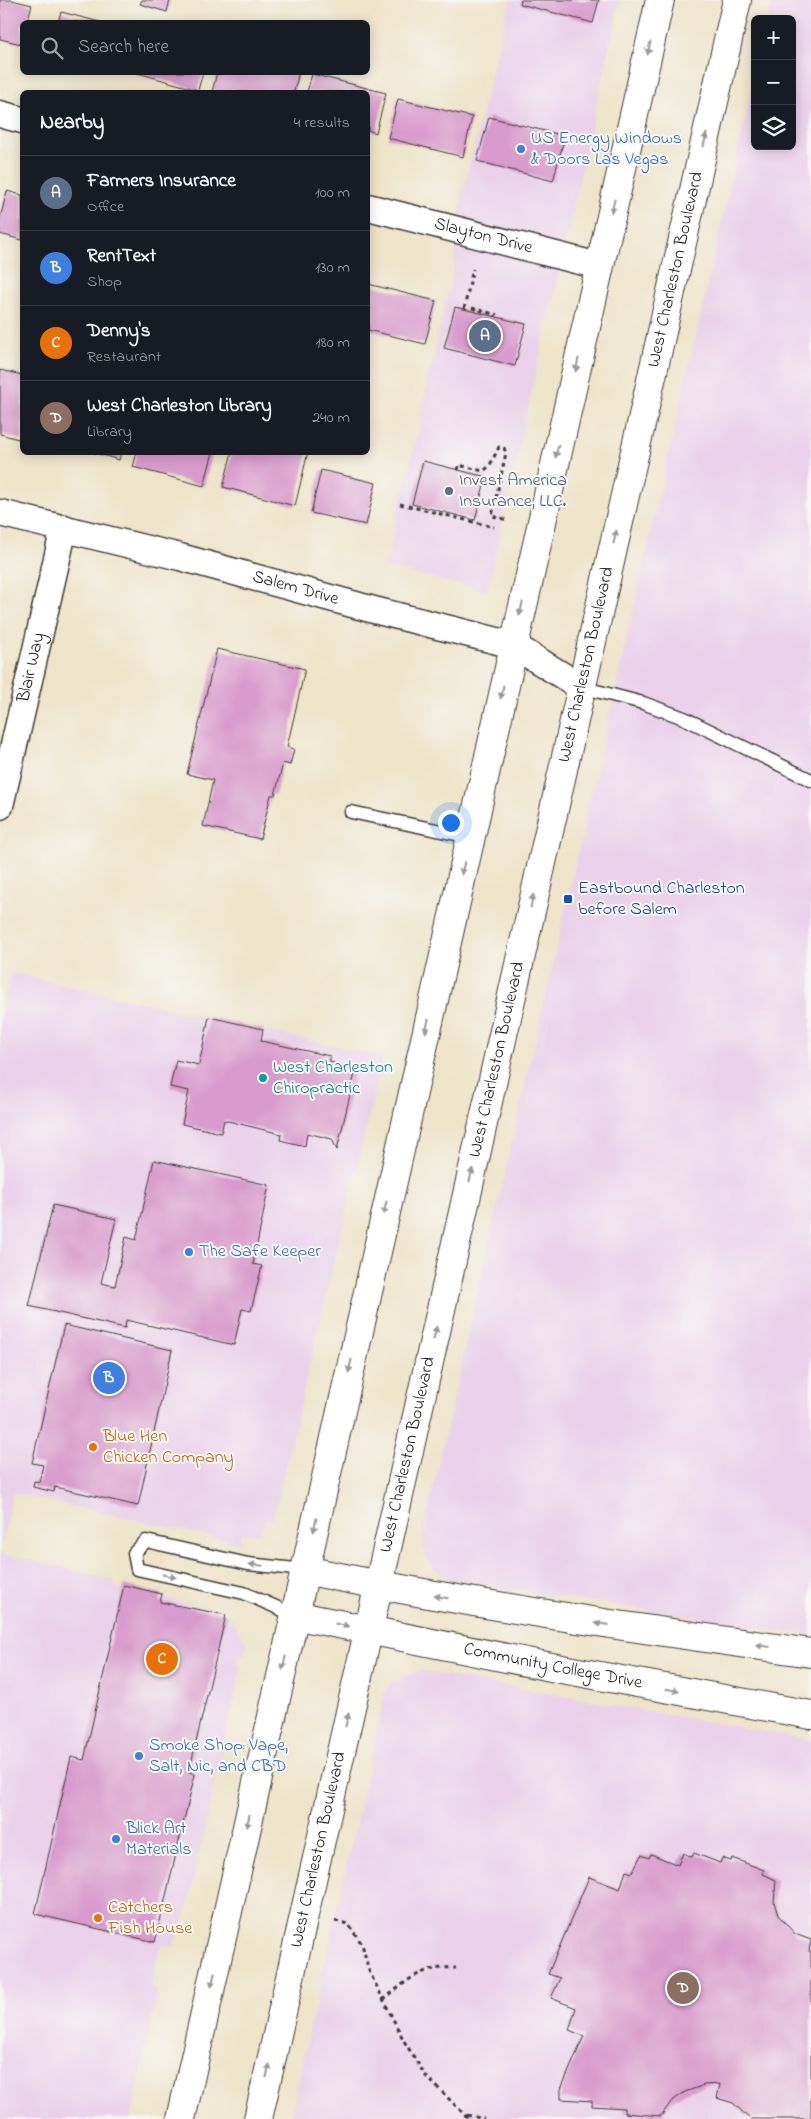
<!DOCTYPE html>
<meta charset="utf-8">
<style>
:root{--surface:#171b24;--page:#20242c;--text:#f1f3f6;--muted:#9ea1a6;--line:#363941;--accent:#db2777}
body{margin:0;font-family:"Indie Flower",sans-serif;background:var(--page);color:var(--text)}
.controls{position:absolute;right:15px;top:15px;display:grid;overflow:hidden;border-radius:8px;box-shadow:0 2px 12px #0003}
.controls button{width:45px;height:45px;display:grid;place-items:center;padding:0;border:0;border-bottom:1px solid var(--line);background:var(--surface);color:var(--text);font:25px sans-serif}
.you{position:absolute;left:450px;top:822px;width:18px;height:18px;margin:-12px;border:4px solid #fff;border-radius:50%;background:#1a73e8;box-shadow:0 0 0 8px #1a73e833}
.badge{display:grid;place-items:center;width:32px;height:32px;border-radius:50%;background:var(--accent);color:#fff;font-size:16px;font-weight:700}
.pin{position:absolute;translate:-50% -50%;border:2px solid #fff;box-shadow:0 1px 5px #0006}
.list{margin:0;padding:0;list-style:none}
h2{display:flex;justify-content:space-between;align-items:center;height:65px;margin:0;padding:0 20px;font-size:21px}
h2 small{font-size:16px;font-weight:400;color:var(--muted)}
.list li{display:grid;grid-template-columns:32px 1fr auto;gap:15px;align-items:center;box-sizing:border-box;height:75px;padding:0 20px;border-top:1px solid var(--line)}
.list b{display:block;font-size:19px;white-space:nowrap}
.list p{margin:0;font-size:16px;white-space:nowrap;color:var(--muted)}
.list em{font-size:16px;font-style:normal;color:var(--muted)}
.icon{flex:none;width:28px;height:28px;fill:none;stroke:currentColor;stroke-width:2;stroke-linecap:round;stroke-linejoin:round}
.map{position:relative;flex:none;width:811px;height:2119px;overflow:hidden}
.search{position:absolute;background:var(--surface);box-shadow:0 2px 12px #0003;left:20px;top:20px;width:350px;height:55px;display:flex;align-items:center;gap:12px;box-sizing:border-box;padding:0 18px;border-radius:8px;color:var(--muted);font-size:19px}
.panel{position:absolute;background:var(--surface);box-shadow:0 2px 12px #0003;left:20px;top:90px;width:350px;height:365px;border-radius:8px}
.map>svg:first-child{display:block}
.built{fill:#ebd1eb}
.building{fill:#d99bcd}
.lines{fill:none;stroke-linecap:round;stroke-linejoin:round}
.service-casing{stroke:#3c3a36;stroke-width:15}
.minor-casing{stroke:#3c3a36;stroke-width:29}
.tertiary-casing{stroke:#3c3a36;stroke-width:30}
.primary-casing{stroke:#3c3a36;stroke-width:30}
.path{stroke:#3c3a36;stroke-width:3;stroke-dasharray:4 4;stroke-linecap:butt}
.service{stroke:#fff;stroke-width:12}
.minor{stroke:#fff;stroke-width:26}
.tertiary{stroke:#fff;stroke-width:28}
.primary{stroke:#fff;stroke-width:28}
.oneway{fill:#999}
.shop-dot{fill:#3f7fe0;stroke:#f6f6f2;stroke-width:2}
.service-dot{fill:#5c6f8a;stroke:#f6f6f2;stroke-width:2}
.transit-dot{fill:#1a4fb4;stroke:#f6f6f2;stroke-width:2}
.culture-dot{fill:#0f9aa8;stroke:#f6f6f2;stroke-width:2}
.food-dot{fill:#e8710a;stroke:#f6f6f2;stroke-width:2}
.labels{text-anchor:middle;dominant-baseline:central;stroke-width:4;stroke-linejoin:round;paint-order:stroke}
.shop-label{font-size:18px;fill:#366cbe;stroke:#f6f6f2;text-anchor:start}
.street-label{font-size:18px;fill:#1c1c1c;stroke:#f6f6f2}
.service-label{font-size:18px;fill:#4e5e75;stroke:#f6f6f2;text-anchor:start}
.transit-label{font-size:18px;fill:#164399;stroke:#f6f6f2;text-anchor:start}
.culture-label{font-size:18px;fill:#0d838f;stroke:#f6f6f2;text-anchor:start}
.food-label{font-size:18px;fill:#c56008;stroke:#f6f6f2;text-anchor:start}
</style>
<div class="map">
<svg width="811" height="2119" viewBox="0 0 811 2119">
<rect width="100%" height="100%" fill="#f6f6f2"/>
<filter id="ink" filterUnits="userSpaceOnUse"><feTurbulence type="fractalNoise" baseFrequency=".02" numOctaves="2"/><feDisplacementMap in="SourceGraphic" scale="10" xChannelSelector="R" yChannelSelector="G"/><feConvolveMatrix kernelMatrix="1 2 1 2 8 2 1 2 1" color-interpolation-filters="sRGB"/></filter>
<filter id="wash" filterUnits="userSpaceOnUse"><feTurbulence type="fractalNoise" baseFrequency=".0096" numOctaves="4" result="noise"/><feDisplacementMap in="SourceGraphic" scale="20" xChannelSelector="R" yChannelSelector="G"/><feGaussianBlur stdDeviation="1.12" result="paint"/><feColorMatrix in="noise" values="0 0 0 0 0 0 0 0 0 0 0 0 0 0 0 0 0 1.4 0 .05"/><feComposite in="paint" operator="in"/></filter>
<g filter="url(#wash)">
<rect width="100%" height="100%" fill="#eee4c9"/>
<g class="built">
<path d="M 510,0 L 620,0 L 487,591 L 385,567 L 421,420 L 419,419 L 454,266 L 462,195 Z"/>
<path d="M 772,0 L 811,0 L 811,1636 L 450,1580 L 436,1570 L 427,1557 L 423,1543 L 424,1528 L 755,76 L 755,146 L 792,146 L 792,19 L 768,19 Z"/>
<path d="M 11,973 L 383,1057 L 273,1519 L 266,1518 L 260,1534 L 240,1533 L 240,1543 L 13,1493 L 0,1551 L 0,1019 Z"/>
<path d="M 0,1553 L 114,1580 L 113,1586 L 227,1613 L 247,1644 L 244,1655 L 239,1654 L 237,1665 L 241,1667 L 181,1936 L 177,1935 L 174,1947 L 163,1945 L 159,1949 L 151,1988 L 157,1991 L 131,2119 L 0,2119 Z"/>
<path d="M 422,1671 L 811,1740 L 811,2119 L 290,2119 L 386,1689 L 392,1680 L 397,1682 L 405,1676 Z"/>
</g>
<g id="blocks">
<g class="building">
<path d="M 0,0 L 12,0 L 32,5 L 27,22 L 22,22 L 21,44 L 0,39 Z"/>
<path d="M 142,0 L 170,0 L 167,12 L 140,4 Z"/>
<path d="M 521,0 L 599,0 L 593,23 L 520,4 Z"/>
<path d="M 61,12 L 100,22 L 58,22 Z"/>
<path d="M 134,72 L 203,72 L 198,90 Z"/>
<path d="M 217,72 L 299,72 L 294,92 L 212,92 Z"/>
<path d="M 312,74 L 386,93 L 376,133 L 368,130 L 368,92 L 307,92 Z"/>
<path d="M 398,99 L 472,117 L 463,157 L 388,138 Z"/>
<path d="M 489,117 L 565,136 L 553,181 L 477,161 Z"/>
<path d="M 7,191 L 22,195 L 22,240 L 0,234 L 0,218 Z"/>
<path d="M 368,284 L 436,301 L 425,344 L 368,330 Z"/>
<path d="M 455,307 L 526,324 L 515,366 L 444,348 Z"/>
<path d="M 0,370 L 22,375 L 22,440 L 0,434 Z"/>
<path d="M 92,452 L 121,452 L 119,460 Z"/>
<path d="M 137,452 L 213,452 L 204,486 L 133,467 Z"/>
<path d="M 232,452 L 308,452 L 295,506 L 223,487 Z"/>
<path d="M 423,461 L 486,477 L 475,520 L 412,504 Z"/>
<path d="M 321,470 L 376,483 L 366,525 L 311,513 Z"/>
<path d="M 217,649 L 305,669 L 287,747 L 294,749 L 290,765 L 283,763 L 275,795 L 271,795 L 260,839 L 203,826 L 213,780 L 187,774 Z"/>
<path d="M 209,1017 L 263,1029 L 261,1041 L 330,1056 L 330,1062 L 356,1069 L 337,1150 L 332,1139 L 307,1133 L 305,1146 L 280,1140 L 281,1134 L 224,1120 L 221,1133 L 182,1124 L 189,1091 L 170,1087 L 176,1060 L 199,1065 Z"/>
<path d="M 154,1160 L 269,1185 L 253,1264 L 262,1266 L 251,1311 L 242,1309 L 234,1345 L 126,1320 L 125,1328 L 29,1306 L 53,1205 L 116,1219 L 101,1283 L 115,1286 L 126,1237 L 136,1240 Z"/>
<path d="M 64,1325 L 172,1350 L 138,1506 L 55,1487 L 54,1492 L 33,1487 L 34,1481 L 39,1482 L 43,1465 L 32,1463 Z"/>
<path d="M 124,1585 L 162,1594 L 160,1602 L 226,1615 L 189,1772 L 195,1774 L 155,1942 L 35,1914 L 71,1757 L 84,1760 Z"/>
<path d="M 683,1853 L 692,1857 L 694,1853 L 720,1863 L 722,1858 L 731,1861 L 732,1858 L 764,1870 L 763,1874 L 776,1880 L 774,1902 L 778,1915 L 795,1934 L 811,1940 L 809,1951 L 811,1952 L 811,2119 L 750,2119 L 733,2103 L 717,2098 L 720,2084 L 704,2085 L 685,2092 L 671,2102 L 661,2116 L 624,2113 L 624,2108 L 592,2106 L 592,2101 L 561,2099 L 561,2089 L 584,2036 L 569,2030 L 576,2008 L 551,1998 L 560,1978 L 548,1974 L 589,1877 L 620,1889 L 626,1871 L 632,1873 L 641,1855 L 649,1858 L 651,1854 L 678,1865 Z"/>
</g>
</g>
</g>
<g filter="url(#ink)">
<use href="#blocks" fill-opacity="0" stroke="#3c3a36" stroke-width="1"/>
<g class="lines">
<g class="service-casing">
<g id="service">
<path d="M 581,687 L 643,703 L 684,718 L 811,780"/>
<path d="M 351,812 L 470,837"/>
<path d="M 294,1615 L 244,1593 L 137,1569 L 134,1553 L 146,1541 L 248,1564 L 305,1570"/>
</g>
</g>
<g class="minor-casing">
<g id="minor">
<path d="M 0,114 L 22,120"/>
<path id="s1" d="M 368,207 L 599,266"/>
<path id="s2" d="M 0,513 L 180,557 L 374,610 L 513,645 L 581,687"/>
<path id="s3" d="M 0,806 L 64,528"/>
</g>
</g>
<g class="tertiary-casing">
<g id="tertiary">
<path d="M 305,1570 C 472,1605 641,1629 811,1653"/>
<path id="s4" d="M 294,1615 L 551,1667 L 811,1715"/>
</g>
</g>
<g class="primary-casing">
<g id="primary">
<path d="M 181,2119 L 660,0"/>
<path id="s5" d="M 258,2119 L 737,0"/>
</g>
</g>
<g class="path">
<path d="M 472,308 L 497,315"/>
<path d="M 464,309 L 473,269"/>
<path d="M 458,470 L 459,465 L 483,471 L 489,467 L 499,447 L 504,448 L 506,453 L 492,516 L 508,520"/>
<path d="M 400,504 L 494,527"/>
<path d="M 335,1921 L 348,1924 L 362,1944 L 369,1971 L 404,2041 L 425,2075 L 469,2119"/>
<path d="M 383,2000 C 409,1979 421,1966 456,1968"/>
<path d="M 467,2115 L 484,2119"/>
</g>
<use href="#service" class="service"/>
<use href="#minor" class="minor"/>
<use href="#tertiary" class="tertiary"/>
<use href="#primary" class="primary"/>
</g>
<defs><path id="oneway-solid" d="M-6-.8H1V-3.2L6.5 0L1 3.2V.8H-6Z" transform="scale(1.25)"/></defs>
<g class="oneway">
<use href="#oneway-solid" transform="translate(649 48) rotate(103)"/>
<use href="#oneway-solid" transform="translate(705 140) rotate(-77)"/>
<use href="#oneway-solid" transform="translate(613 206) rotate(103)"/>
<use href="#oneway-solid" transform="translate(577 365) rotate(103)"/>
<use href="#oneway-solid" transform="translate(557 451) rotate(103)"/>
<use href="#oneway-solid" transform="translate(615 537) rotate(-77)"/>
<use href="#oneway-solid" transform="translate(521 609) rotate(103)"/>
<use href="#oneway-solid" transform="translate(502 692) rotate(103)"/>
<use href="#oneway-solid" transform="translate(463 868) rotate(103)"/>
<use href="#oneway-solid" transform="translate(532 901) rotate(-78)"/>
<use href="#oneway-solid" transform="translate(427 1026) rotate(103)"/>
<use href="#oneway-solid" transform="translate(471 1175) rotate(-77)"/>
<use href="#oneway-solid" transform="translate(385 1208) rotate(103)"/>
<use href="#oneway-solid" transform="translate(435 1333) rotate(-77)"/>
<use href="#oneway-solid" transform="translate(350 1366) rotate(103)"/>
<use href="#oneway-solid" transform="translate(315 1525) rotate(102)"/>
<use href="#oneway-solid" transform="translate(256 1565) rotate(-174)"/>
<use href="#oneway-solid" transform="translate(169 1576) rotate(13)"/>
<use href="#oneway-solid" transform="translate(441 1597) rotate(-170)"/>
<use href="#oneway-solid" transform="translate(602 1624) rotate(-172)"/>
<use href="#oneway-solid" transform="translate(342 1625) rotate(12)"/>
<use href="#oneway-solid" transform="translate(763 1646) rotate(-172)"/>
<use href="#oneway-solid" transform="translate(284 1663) rotate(103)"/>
<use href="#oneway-solid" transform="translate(673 1690) rotate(10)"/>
<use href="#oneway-solid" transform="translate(347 1720) rotate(-77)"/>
<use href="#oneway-solid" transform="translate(248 1821) rotate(103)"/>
<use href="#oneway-solid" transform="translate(213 1980) rotate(103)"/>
<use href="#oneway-solid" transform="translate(268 2071) rotate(-77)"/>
</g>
</g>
<g class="shop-dot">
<circle cx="521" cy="149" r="5"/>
<circle cx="189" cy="1252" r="5"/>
<circle cx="139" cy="1756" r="5"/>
<circle cx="116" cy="1839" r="5"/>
</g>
<circle class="service-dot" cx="449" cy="491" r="5"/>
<rect class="transit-dot" x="563" y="894" width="10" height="10" rx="2.5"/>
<circle class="culture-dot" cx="263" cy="1078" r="5"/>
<g class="food-dot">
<circle cx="93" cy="1447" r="5"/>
<circle cx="98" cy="1918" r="5"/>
</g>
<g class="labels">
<g class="shop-label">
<text x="531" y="139">US Energy Windows<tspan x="531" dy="21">&amp; Doors Las Vegas</tspan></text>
<text x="199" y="1252">The Safe Keeper</text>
<text x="149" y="1746">Smoke Shop: Vape,<tspan x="149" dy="21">Salt, Nic, and CBD</tspan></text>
<text x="126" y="1829">Blick Art<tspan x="126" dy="21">Materials</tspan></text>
</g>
<g class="street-label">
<text stroke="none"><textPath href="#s1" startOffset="119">Slayton Drive</textPath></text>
<text stroke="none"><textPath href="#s5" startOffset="1896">West Charleston Boulevard</textPath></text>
<text stroke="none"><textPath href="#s2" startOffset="305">Salem Drive</textPath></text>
<text stroke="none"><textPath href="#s5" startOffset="1491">West Charleston Boulevard</textPath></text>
<text stroke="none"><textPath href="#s3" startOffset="142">Blair Way</textPath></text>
<text stroke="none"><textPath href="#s5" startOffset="1086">West Charleston Boulevard</textPath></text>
<text stroke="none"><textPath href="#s5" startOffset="681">West Charleston Boulevard</textPath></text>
<text stroke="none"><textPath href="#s4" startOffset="264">Community College Drive</textPath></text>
<text stroke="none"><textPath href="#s5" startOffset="276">West Charleston Boulevard</textPath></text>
</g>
<g class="service-label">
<text x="459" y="481">Invest America<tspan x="459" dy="21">Insurance, LLC.</tspan></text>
</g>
<g class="transit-label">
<text x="578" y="889">Eastbound Charleston<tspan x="578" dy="21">before Salem</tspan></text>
</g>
<g class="culture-label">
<text x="273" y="1068">West Charleston<tspan x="273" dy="21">Chiropractic</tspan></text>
</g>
<g class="food-label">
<text x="103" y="1437">Blue Hen<tspan x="103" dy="21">Chicken Company</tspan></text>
<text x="108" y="1908">Catchers<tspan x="108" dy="21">Fish House</tspan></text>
</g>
</g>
</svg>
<div class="controls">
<button>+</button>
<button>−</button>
<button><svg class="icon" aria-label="layers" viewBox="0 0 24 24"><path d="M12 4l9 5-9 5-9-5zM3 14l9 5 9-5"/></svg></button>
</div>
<div class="you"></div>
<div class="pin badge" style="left:485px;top:336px;background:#5c6f8a">A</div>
<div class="pin badge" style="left:109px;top:1378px;background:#3f7fe0">B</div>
<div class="pin badge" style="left:162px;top:1659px;background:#e8710a">C</div>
<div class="pin badge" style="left:683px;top:1988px;background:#8d6e63">D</div>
<div class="search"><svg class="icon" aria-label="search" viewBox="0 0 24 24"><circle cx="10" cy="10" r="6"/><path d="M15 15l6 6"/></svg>Search here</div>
<section class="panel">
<h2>Nearby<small>4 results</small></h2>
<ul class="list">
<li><span class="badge" style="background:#5c6f8a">A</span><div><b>Farmers Insurance</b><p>Office</p></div><em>100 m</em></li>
<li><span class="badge" style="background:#3f7fe0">B</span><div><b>RentText</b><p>Shop</p></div><em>130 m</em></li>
<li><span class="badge" style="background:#e8710a">C</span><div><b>Denny's</b><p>Restaurant</p></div><em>180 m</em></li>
<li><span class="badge" style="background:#8d6e63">D</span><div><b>West Charleston Library</b><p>Library</p></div><em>240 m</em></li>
</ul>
</section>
</div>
